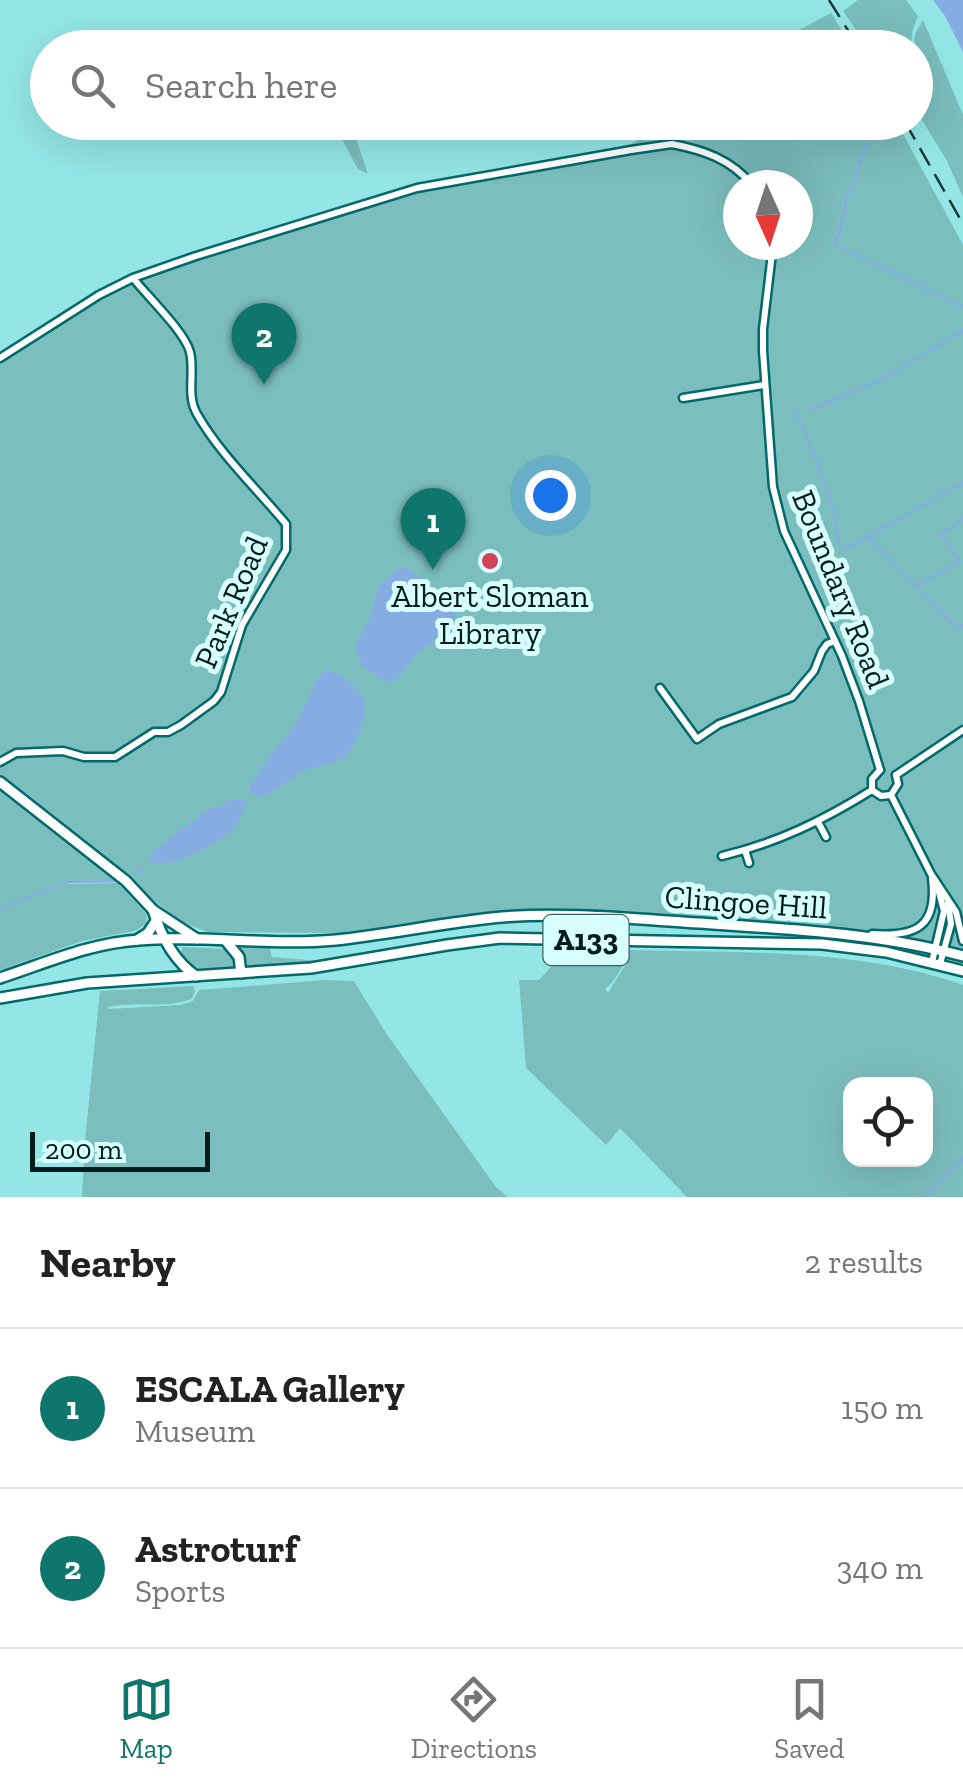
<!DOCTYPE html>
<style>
:root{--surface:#fff;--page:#f6f6f6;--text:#222;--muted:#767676;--line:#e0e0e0;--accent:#0f766e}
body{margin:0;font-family:"Zilla Slab",serif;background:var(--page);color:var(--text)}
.controls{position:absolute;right:30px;bottom:30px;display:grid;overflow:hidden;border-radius:20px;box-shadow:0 10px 40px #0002}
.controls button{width:90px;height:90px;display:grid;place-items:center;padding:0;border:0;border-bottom:2px solid var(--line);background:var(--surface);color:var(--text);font:50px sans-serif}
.compass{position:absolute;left:723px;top:170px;width:90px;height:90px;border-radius:50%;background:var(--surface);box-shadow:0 10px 40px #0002;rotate:177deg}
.scale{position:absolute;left:30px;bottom:25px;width:180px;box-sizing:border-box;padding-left:10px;border:5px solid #021b1b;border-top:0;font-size:28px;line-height:35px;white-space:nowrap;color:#021b1b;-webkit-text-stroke:8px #d8ffff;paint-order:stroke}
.you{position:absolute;left:550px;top:495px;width:35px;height:35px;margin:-25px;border:8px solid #fff;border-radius:50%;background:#1a73e8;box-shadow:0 0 0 15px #1a73e833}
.badge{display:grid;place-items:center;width:65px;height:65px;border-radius:50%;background:var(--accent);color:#fff;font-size:32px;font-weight:700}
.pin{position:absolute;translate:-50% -82px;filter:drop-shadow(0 2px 5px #0008)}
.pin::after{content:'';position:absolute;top:52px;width:35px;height:30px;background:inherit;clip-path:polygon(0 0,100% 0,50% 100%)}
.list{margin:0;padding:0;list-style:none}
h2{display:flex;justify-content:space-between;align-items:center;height:130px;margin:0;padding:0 40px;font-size:42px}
h2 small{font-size:32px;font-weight:400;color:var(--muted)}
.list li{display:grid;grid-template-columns:65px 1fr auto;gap:30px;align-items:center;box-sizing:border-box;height:160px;padding:0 40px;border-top:2px solid var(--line)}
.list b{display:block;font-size:38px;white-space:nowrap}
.list p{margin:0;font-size:32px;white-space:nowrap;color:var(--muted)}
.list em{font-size:32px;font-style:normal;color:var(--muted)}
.icon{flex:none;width:55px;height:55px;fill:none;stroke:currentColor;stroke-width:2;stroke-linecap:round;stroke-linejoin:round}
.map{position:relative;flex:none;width:963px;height:1197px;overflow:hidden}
.search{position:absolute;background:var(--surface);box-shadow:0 10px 40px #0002;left:30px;right:30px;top:30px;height:110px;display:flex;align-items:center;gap:25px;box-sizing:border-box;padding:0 35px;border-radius:55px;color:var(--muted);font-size:38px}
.sheet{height:450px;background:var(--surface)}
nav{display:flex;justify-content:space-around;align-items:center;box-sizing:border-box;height:140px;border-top:2px solid var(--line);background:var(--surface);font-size:28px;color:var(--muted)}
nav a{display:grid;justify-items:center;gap:5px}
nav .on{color:var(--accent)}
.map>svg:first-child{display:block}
.green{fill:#7bbebe;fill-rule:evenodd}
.water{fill:#86ade1}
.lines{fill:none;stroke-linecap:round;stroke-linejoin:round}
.stream{stroke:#86ade1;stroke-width:2.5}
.minor-casing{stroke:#036a6b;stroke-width:11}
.secondary-casing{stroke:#036a6b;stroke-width:14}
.primary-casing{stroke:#036a6b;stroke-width:14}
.minor{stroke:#fff;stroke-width:6}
.secondary{stroke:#fff;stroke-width:9}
.primary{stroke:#fff;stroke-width:9}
.rail{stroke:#193a3a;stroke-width:2.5;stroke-dasharray:20 10;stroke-linecap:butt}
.poi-dot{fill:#d34358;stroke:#d8ffff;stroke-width:4}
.labels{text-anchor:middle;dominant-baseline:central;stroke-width:10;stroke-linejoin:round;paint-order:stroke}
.shield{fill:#d8ffff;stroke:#425f5f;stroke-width:2.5}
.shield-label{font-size:30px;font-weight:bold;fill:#021b1b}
.street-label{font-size:32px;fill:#021b1b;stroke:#d8ffff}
.poi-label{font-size:32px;fill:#021b1b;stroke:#d8ffff}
</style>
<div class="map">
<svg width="963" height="1197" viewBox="0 0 963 1197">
<rect width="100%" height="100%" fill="#94e6e6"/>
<g class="green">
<path d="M 858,0 L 906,0 L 918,16 L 912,32 L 911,47 L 868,47 L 843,11 Z"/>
<path d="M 831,13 L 852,47 L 769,47 L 775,43 Z"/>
<path d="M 923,20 L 963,115 L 963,197 L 947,161 L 916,110 L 914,47 L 915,34 Z"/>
<path d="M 333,123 L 351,123 L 368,174 L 358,169 Z"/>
<path d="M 669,123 L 897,123 L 963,245 L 963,950 L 929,942 L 825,925 L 574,909 L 507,910 L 338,933 L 207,932 L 180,921 L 167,911 L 151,898 L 132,877 L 0,776 L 0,358 L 133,278 L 388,196 L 614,153 ZM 738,185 L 798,185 L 798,245 L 738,245 Z"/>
<path d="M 0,787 L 118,880 L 66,881 L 7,907 L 66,884 L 118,883 L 147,915 L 146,924 L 135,931 L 82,941 L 0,970 L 0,909 L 6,907 L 0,907 Z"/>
<path d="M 269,946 L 272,957 L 320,961 L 320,964 L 245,968 L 244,956 L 239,947 Z"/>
<path d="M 182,947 L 228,949 L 236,961 L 235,965 C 217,975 196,971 181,957 Z"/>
<path d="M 574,949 L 627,950 C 626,964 615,981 605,989 L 608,993 L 626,964 L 630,950 C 742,953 856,948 963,985 L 963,1197 L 687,1197 L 620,1128 L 606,1145 L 526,1068 L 519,980 L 539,980 L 563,953 ZM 926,1084 L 926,1160 L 850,1160 L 850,1084 Z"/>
<path d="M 325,980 L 354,981 L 386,1033 L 496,1187 L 508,1197 L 82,1197 L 85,1141 L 100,991 L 193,986 L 195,992 L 191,999 C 165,1009 134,1001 107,1007 L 109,1009 L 181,1005 L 193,1001 L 199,990 Z"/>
</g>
<g class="water">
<path d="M 933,0 L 963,0 L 963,52 L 945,16 Z"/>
<path d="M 404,566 L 454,601 C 462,632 432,639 414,657 C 402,669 406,679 385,682 L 364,667 L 357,654 L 356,644 L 371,615 L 379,585 L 400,567 Z"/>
<path d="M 327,670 C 344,674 358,688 366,702 C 364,719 357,750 341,759 C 327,766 310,766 296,775 C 282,785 274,795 256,797 L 249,790 C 261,761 289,739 303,710 C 310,695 313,680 327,670 Z"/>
<path d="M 242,799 L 248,803 C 242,812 240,823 231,831 C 214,846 169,871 148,861 L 153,852 L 201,814 L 211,808 L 219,808 L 229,800 Z"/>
</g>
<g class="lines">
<g class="stream">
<path d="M 871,122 L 870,133 L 852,186 L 846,198 L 845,213 L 835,244 L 963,307"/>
<path d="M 795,409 C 809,442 823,475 833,509 C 838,523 834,536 842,548 L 847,548 L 963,483"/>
<path d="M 810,410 L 878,381 L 963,331"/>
<path d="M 963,519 L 941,534 L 960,561 L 916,586 L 958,629 L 963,625"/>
<path d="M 868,537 L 915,585"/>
<path d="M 135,873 L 143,867"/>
<path d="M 0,909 L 67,882 L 118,881"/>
<path d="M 924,1197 L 963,1159"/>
</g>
<g class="minor-casing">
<g id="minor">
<path d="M 773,245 L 763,329 L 763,351 L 773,487 L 784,531 L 842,656 L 859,701 L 880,770"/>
<path d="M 0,358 L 99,295 L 133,278 L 196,256 L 417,188 L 631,150 L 672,144 C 703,150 731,159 752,185"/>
<path d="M 683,398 L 764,385"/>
<path d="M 660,688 L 697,739 L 719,724 L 792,697 L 814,671 L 822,651 L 827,644 L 835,641"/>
<path d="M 0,762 L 16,753 L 63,751 L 84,757 L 115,757 L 154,732 L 168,732 L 181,725 L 214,701 L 221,692 L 242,625 L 286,550 L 286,524 C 257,489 219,453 197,414 C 186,395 195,373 190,352 C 184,331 148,297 133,278"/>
<path d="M 896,775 L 963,730"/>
<path d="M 872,790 L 872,779 L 880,770"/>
<path d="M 872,790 L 881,796 L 891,795"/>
<path d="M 891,795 L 931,874 L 956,912 L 963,941"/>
<path d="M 891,795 L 898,784 L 896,775"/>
<path d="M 818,822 L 826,837"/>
<path d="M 745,850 L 749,863"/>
<path d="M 722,856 C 777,843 824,820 872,790"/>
<path d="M 872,934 C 916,937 938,927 932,878"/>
<path d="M 932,962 L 944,911 L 937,885"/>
<path d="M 940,964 L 951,924 L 948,903"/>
</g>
</g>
<g class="secondary-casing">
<g id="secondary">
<path d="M 0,782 L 126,881 L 153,910 L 197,939"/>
<path d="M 153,910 C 161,936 174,961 196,976"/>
<path d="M 137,940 L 148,933 L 156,921"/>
<path d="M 226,941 L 239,957 L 241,973"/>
</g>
</g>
<g class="primary-casing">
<g id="primary">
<path d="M 0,978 C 46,963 90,943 139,940 C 204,935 270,946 336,940 C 392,934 446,922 502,917 C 568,912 634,919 699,923 C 788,929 877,933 963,956"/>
<path d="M 0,998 L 87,983 L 311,968 L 447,945 L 500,938 L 822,944 L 886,952 L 963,971"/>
</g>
</g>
<use href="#minor" class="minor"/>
<use href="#secondary" class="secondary"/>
<use href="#primary" class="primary"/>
<g class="rail">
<path d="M 829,0 L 859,48"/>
<path d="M 905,122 L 963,224"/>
</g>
</g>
<circle class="poi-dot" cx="490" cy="561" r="10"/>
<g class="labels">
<rect class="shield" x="543.5" y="915" width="85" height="50" rx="8"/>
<g class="shield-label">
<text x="586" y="940">A133</text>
</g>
<g class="street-label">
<text transform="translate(841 589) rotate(68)">Boundary Road</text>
<text transform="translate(231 602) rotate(-67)">Park Road</text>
<text transform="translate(746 902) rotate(4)">Clingoe Hill</text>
</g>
<g class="poi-label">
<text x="490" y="596">Albert Sloman<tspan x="490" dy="37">Library</tspan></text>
</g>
</g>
</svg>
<div class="controls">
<button><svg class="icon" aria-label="locate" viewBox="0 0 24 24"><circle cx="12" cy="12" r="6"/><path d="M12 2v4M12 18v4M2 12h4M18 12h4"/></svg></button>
</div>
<svg class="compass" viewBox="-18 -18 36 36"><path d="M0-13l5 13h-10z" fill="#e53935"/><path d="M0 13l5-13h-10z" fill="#767676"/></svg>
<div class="scale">200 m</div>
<div class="you"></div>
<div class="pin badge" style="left:433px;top:570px">1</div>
<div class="pin badge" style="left:264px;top:385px">2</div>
<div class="search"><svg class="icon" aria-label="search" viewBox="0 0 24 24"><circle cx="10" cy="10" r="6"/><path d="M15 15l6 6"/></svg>Search here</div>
</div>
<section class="sheet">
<h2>Nearby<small>2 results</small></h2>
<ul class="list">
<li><span class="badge">1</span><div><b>ESCALA Gallery</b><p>Museum</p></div><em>150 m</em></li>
<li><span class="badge">2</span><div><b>Astroturf</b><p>Sports</p></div><em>340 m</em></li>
</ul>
</section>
<nav>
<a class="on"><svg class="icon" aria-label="map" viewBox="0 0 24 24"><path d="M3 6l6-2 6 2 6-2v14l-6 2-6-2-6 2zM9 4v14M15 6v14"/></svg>Map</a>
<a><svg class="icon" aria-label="directions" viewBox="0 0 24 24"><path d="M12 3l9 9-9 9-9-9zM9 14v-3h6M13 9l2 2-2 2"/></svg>Directions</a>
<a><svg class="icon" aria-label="saved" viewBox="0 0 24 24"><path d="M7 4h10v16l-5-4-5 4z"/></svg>Saved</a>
</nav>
